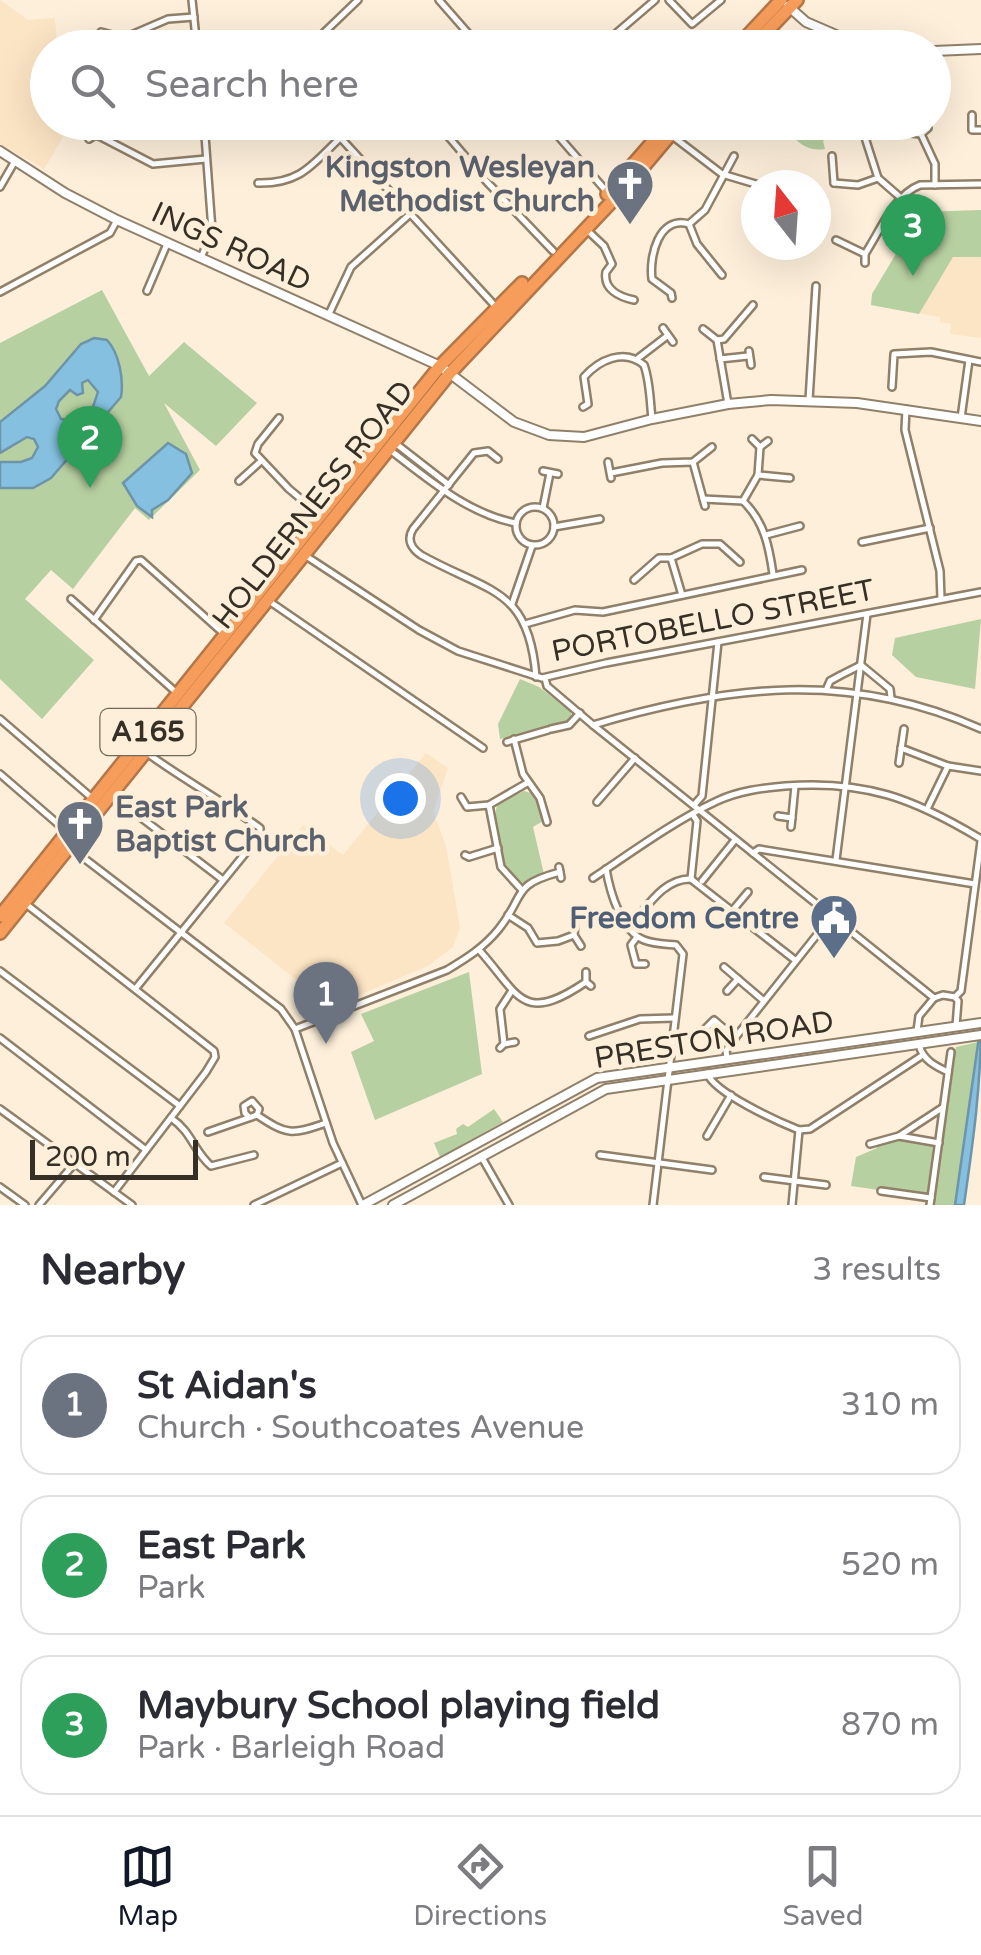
<!DOCTYPE html>
<meta charset="utf-8">
<style>
:root{--surface:#fff;--page:#f7f7f7;--text:#2b2b33;--muted:#7c7c81;--line:#e1e1e2;--accent:#111827}
body{margin:0;font-family:"Varela Round",sans-serif;background:var(--page);color:var(--text)}
.compass{position:absolute;left:741px;top:170px;width:90px;height:90px;border-radius:50%;background:var(--surface);box-shadow:0 10px 40px #0002;rotate:343deg}
.scale{position:absolute;left:30px;bottom:25px;width:168px;box-sizing:border-box;padding-left:10px;border:5px solid #362f25;border-top:0;font-size:28px;line-height:35px;white-space:nowrap;color:#362f25;-webkit-text-stroke:8px #fdefda;paint-order:stroke}
.you{position:absolute;left:400px;top:798px;width:35px;height:35px;margin:-25px;border:8px solid #fff;border-radius:50%;background:#1a73e8;box-shadow:0 0 0 15px #1a73e833}
.badge{display:grid;place-items:center;width:65px;height:65px;border-radius:50%;background:var(--accent);color:#fff;font-size:32px;font-weight:700}
.pin{position:absolute;translate:-50% -82px;filter:drop-shadow(0 2px 5px #0008)}
.pin::after{content:'';position:absolute;top:52px;width:35px;height:30px;background:inherit;clip-path:polygon(0 0,100% 0,50% 100%)}
.list{margin:0;padding:0;list-style:none}
h2{display:flex;justify-content:space-between;align-items:center;height:130px;margin:0;padding:0 40px;font-size:42px}
h2 small{font-size:32px;font-weight:400;color:var(--muted)}
.list li{display:grid;grid-template-columns:65px 1fr auto;gap:30px;align-items:center;box-sizing:border-box;height:140px;margin:0 20px 20px;padding:0 20px;border:2px solid var(--line);border-radius:30px}
.list b{display:block;font-size:38px;white-space:nowrap}
.list p{margin:0;font-size:32px;white-space:nowrap;color:var(--muted)}
.list em{font-size:32px;font-style:normal;color:var(--muted)}
.icon{flex:none;width:55px;height:55px;fill:none;stroke:currentColor;stroke-width:2;stroke-linecap:round;stroke-linejoin:round}
.map{position:relative;flex:none;width:981px;height:1205px;overflow:hidden}
.search{position:absolute;background:var(--surface);box-shadow:0 10px 40px #0002;left:30px;right:30px;top:30px;height:110px;display:flex;align-items:center;gap:25px;box-sizing:border-box;padding:0 35px;border-radius:55px;color:var(--muted);font-size:38px}
.sheet{height:610px;background:var(--surface)}
nav{display:flex;justify-content:space-around;align-items:center;box-sizing:border-box;height:140px;border-top:2px solid var(--line);background:var(--surface);font-size:28px;color:var(--muted)}
nav a{display:grid;justify-items:center;gap:5px}
nav .on{color:var(--accent)}
.map>svg:first-child{display:block}
.built{fill:#fce5c4}
.green{fill:#b7d0a1}
.water{fill:#85c0e0;stroke:#6d94a8;stroke-width:2.5;fill-rule:evenodd}
.lines{fill:none;stroke-linecap:round;stroke-linejoin:round}
.street-casing{stroke:#918069;stroke-width:10}
.secondary-casing{stroke:#918069;stroke-width:12}
.highway-casing{stroke:#b37648;stroke-width:16}
.street{stroke:#fff;stroke-width:5}
.secondary{stroke:#fff;stroke-width:8}
.highway{stroke:#f79d5b;stroke-width:11}
.labels{text-anchor:middle;dominant-baseline:central;stroke-width:9;stroke-linejoin:round;paint-order:stroke}
.shield{fill:#fdefda;stroke:#72695b;stroke-width:2.5}
.shield-label{font-size:28px;font-weight:bold;fill:#362f25}
.worship-label{font-size:30px;font-weight:bold;fill:#5b616d;stroke:#fdefda;text-anchor:end}
.street-label{font-size:30px;fill:#362f25;stroke:#fdefda}
.service-label{font-size:30px;font-weight:bold;fill:#4e5e75;stroke:#fdefda;text-anchor:end}
</style>
<div class="map">
<svg width="981" height="1205" viewBox="0 0 981 1205">
<rect width="100%" height="100%" fill="#fdefda"/>
<g class="built">
<path d="M 0,0 L 28,20 L 55,18 L 57,47 L 48,48 L 48,122 L 71,123 L 44,169 L 0,144 Z"/>
<path d="M 981,210 L 981,338 L 950,334 L 951,324 L 940,322 L 940,317 L 871,305 L 872,294 L 921,212 Z"/>
<path d="M 426,753 L 448,768 L 433,811 L 446,846 L 460,928 L 453,947 L 428,966 L 331,1007 L 224,923 L 303,825 L 343,855 Z"/>
</g>
<g class="green">
<path d="M 776,123 L 854,123 L 823,141 L 825,149 C 801,153 794,134 776,123 Z"/>
<path d="M 981,210 L 981,257 L 953,257 L 919,314 L 871,305 L 872,294 L 921,212 Z"/>
<path d="M 102,290 L 149,376 L 184,342 L 257,403 L 216,446 L 164,403 L 200,470 L 149,520 L 135,508 L 73,589 L 51,570 L 25,599 L 94,660 L 42,719 L 0,679 L 0,343 Z"/>
<path d="M 981,619 L 975,689 L 916,677 L 892,655 L 895,638 Z"/>
<path d="M 520,679 L 539,687 L 571,711 L 571,717 L 565,722 L 500,739 L 498,724 Z"/>
<path d="M 524,791 L 535,794 L 543,821 L 533,827 L 544,874 L 522,883 C 499,872 491,829 497,805 Z"/>
<path d="M 469,972 L 482,1074 L 375,1120 L 351,1052 L 374,1041 L 361,1014 Z"/>
<path d="M 978,1042 L 955,1205 L 933,1205 L 956,1047 Z"/>
<path d="M 494,1109 L 503,1122 L 440,1157 L 434,1143 L 457,1134 L 456,1129 L 463,1124 L 468,1127 Z"/>
<path d="M 895,1139 L 933,1146 L 927,1197 L 851,1186 L 856,1157 L 877,1148 L 876,1144 Z"/>
</g>
<g class="water">
<path d="M 94,338 L 107,340 C 119,353 124,379 121,397 L 51,478 L 33,488 L 0,488 L 0,462 L 21,462 L 32,458 L 38,447 L 34,439 L 27,437 L 0,453 L 0,422 L 45,386 L 81,344 ZM 88,380 L 98,392 L 93,407 L 77,420 L 61,419 L 56,409 L 59,401 L 70,390 L 77,395 L 83,393 L 82,383 Z"/>
<path d="M 168,443 L 186,454 L 192,473 L 168,500 L 152,510 L 152,517 L 137,506 L 123,483 Z"/>
<path d="M 981,1023 C 981,1087 973,1142 964,1205 L 955,1205 Z"/>
</g>
<g class="lines">
<g class="street-casing">
<g id="street">
<path d="M 192,0 L 197,48"/>
<path d="M 439,0 L 481,48"/>
<path d="M 669,0 L 692,24 L 721,0"/>
<path d="M 101,32 L 124,38 L 168,19 L 194,17"/>
<path d="M 368,42 L 372,48"/>
<path d="M 308,48 L 358,0"/>
<path d="M 599,48 L 655,0"/>
<path d="M 972,115 L 972,130 L 981,130"/>
<path d="M 326,122 L 497,308"/>
<path d="M 436,122 L 487,182 L 553,251"/>
<path d="M 546,122 L 607,192"/>
<path d="M 861,125 L 878,178 L 901,198"/>
<path d="M 205,131 L 219,130 L 229,122"/>
<path d="M 910,133 L 921,134 L 928,128"/>
<path d="M 921,134 L 935,164 L 935,185"/>
<path d="M 671,135 L 722,174 L 759,185"/>
<path d="M 89,139 L 95,135 L 101,137 L 153,164 L 206,159"/>
<path d="M 832,156 L 834,183"/>
<path d="M 258,183 C 300,184 312,165 340,138"/>
<path d="M 834,183 L 858,185 L 878,178"/>
<path d="M 0,187 L 15,161"/>
<path d="M 587,230 L 604,246 L 612,264 L 606,272 C 603,289 619,297 634,300"/>
<path d="M 836,240 L 865,254"/>
<path d="M 201,258 L 212,230 L 204,122"/>
<path d="M 865,263 L 865,254 C 880,231 894,195 920,185 L 981,184"/>
<path d="M 722,275 L 697,244 L 689,224 L 705,210 L 734,156"/>
<path d="M 147,291 L 167,244"/>
<path d="M 0,292 L 110,233 L 117,220"/>
<path d="M 672,298 L 671,293 L 652,279 C 649,256 659,215 689,224"/>
<path d="M 328,316 L 351,267 L 409,215"/>
<path d="M 663,328 L 673,342"/>
<path d="M 703,329 L 717,340 L 724,339 L 753,305"/>
<path d="M 717,340 L 728,404"/>
<path d="M 749,351 L 751,365"/>
<path d="M 637,359 L 667,336"/>
<path d="M 720,359 L 748,356"/>
<path d="M 892,387 L 894,354 L 931,352 L 981,362"/>
<path d="M 809,400 L 816,286"/>
<path d="M 583,407 L 588,404 L 584,377 C 599,360 624,348 644,365 C 650,381 650,401 652,419"/>
<path d="M 906,409 L 905,430 L 940,571 L 941,599"/>
<path d="M 279,418 L 258,444 L 255,453 L 289,489 L 319,514"/>
<path d="M 961,418 L 969,360"/>
<path d="M 752,439 L 760,447 L 768,441"/>
<path d="M 395,443 L 449,485"/>
<path d="M 390,450 C 428,479 468,514 516,523"/>
<path d="M 498,459 L 488,451 L 474,453 L 413,529 C 406,540 412,549 421,555 C 489,593 529,587 536,677"/>
<path d="M 608,462 L 611,478"/>
<path d="M 693,462 L 705,506"/>
<path d="M 543,471 L 558,474"/>
<path d="M 611,473 L 662,463 L 693,462 L 712,447"/>
<path d="M 758,475 L 790,478"/>
<path d="M 239,481 L 260,462"/>
<path d="M 703,499 L 743,501 C 764,521 769,546 773,574"/>
<path d="M 743,501 L 758,475 L 760,447"/>
<circle cx="535" cy="526" r="19"/>
<path d="M 543,508 L 550,473"/>
<path d="M 554,527 L 600,519"/>
<path d="M 766,535 L 800,526"/>
<path d="M 862,542 L 930,528"/>
<path d="M 306,556 L 419,630 L 458,651 L 542,678 L 606,663 L 981,592"/>
<path d="M 671,558 L 682,595"/>
<path d="M 634,580 L 659,558 L 671,558 L 702,544 L 720,544 L 740,562"/>
<path d="M 71,599 L 178,694"/>
<path d="M 269,601 L 483,748"/>
<path d="M 512,604 L 532,546"/>
<path d="M 94,620 L 136,561 L 141,560 L 223,633"/>
<path d="M 525,624 L 575,610 L 603,612 L 802,570"/>
<path d="M 843,674 L 861,665 L 890,689 L 891,698"/>
<path d="M 545,678 L 547,686 L 593,725 L 934,998 L 943,995 L 955,997"/>
<path d="M 827,688 L 830,681 L 841,675"/>
<path d="M 0,719 L 92,798"/>
<path d="M 593,725 C 728,685 850,670 981,729"/>
<path d="M 551,729 L 569,725 L 580,713"/>
<path d="M 514,739 L 523,774 L 540,798 L 547,822"/>
<path d="M 507,742 L 548,730"/>
<path d="M 901,748 L 948,766 L 981,771"/>
<path d="M 899,763 L 904,729"/>
<path d="M 0,774 L 65,830"/>
<path d="M 114,797 L 223,880"/>
<path d="M 461,797 L 467,807 L 489,805 L 527,783"/>
<path d="M 597,802 L 635,758"/>
<path d="M 489,805 L 501,867 L 521,889"/>
<path d="M 694,805 L 702,796 L 718,642"/>
<path d="M 928,807 L 948,766"/>
<path d="M 778,816 L 792,818"/>
<path d="M 791,827 L 795,786"/>
<path d="M 72,849 L 281,1009 L 295,1029 L 333,1143 L 362,1205"/>
<path d="M 753,853 L 759,849 L 975,884"/>
<path d="M 465,855 L 469,857 L 498,848"/>
<path d="M 836,860 L 867,614"/>
<path d="M 559,867 L 561,878"/>
<path d="M 606,869 C 610,892 621,931 644,940 C 654,944 666,944 676,945 L 683,954 L 653,1205"/>
<path d="M 593,878 C 632,852 674,821 717,801 C 738,791 762,788 785,786 C 865,780 913,798 981,839"/>
<path d="M 691,879 L 697,821 L 693,815"/>
<path d="M 702,881 L 735,840"/>
<path d="M 26,904 L 214,1051 L 215,1057 L 206,1072 L 114,1192"/>
<path d="M 732,911 L 748,892"/>
<path d="M 508,915 L 528,928 L 537,943 L 558,941 L 574,935"/>
<path d="M 575,924 L 574,935 L 581,946"/>
<path d="M 629,927 C 646,909 663,878 691,879 L 795,960"/>
<path d="M 637,937 L 631,945 L 636,964 L 645,964"/>
<path d="M 480,951 C 520,996 522,1025 586,982"/>
<path d="M 724,967 L 764,1001"/>
<path d="M 0,971 L 180,1106"/>
<path d="M 586,972 L 586,982 L 591,986"/>
<path d="M 136,988 L 260,835 L 260,828 C 223,801 184,780 147,753"/>
<path d="M 727,991 L 738,979"/>
<path d="M 956,1026 L 958,1001 L 955,997 L 961,991 L 981,841"/>
<path d="M 295,1029 L 447,970 C 467,958 483,948 498,930 C 526,896 510,885 560,872"/>
<path d="M 704,1030 L 714,1020 L 735,1038"/>
<path d="M 917,1031 L 919,1016 L 934,998"/>
<path d="M 589,1036 L 640,1019 L 674,1018"/>
<path d="M 0,1038 L 146,1150"/>
<path d="M 504,1044 L 500,1009 L 511,992"/>
<path d="M 919,1045 C 923,1060 935,1066 948,1072"/>
<path d="M 500,1048 L 504,1044 L 515,1042"/>
<path d="M 727,1058 L 726,1051 L 735,1038 L 831,917"/>
<path d="M 707,1073 C 714,1093 779,1122 799,1130 L 810,1129 L 923,1055"/>
<path d="M 0,1109 L 132,1205"/>
<path d="M 249,1117 L 245,1113 L 244,1106 L 252,1101 L 259,1109 L 257,1115"/>
<path d="M 171,1118 C 192,1132 193,1150 211,1166 L 254,1155"/>
<path d="M 208,1132 L 257,1115 C 287,1135 291,1135 326,1123"/>
<path d="M 707,1136 L 731,1095"/>
<path d="M 899,1136 L 939,1143"/>
<path d="M 870,1144 L 899,1136 L 942,1108"/>
<path d="M 600,1155 L 712,1170"/>
<path d="M 481,1156 L 509,1205"/>
<path d="M 764,1177 L 826,1185"/>
<path d="M 0,1187 L 25,1205"/>
<path d="M 881,1191 L 931,1198"/>
<path d="M 39,1205 L 74,1164"/>
<path d="M 254,1205 L 342,1163"/>
<path d="M 792,1205 L 799,1130"/>
<path d="M 930,1205 L 951,1052"/>
</g>
</g>
<g class="secondary-casing">
<g id="secondary">
<path d="M 788,6 L 806,22 L 866,48"/>
<path d="M 934,51 L 981,49"/>
<path d="M 0,151 L 65,193 L 117,220 L 440,366 L 514,422 L 549,435 L 584,437 L 652,419 L 728,404 L 771,400 L 857,403 L 981,421"/>
<path d="M 363,1205 L 597,1078 L 981,1023"/>
<path d="M 393,1205 L 606,1089 L 981,1035"/>
</g>
</g>
<g class="highway-casing">
<g id="highway">
<path d="M 736,48 L 781,0"/>
<path d="M 751,48 L 797,0"/>
<path d="M 607,194 L 670,122"/>
<path d="M 0,916 L 440,366 L 522,283"/>
<path d="M 0,933 L 450,373 L 633,179 L 681,122"/>
</g>
</g>
<use href="#street" class="street"/>
<use href="#secondary" class="secondary"/>
<use href="#highway" class="highway"/>
</g>
<defs>
<g id="church-pin" transform="scale(2.5)"><path d="M0 17L-7.5 6A9.5 9.5 0 1 1 7.5 6Z" fill="#6b7280" stroke="#fdefda"/><path d="M-1.2-6h2.4v3.5h3.3v2.4h-3.3V6h-2.4V-.1h-3.3v-2.4h3.3Z" fill="#fff"/></g>
<g id="civic-pin" transform="scale(2.5)"><path d="M0 17L-7.5 6A9.5 9.5 0 1 1 7.5 6Z" fill="#5c6f8a" stroke="#fdefda"/><path d="M-.6-6.5H3V-4.5H.6V-3L4-1V1h2V6H-6V1h2V-1L-.6-3ZM-1.2 2.5V6h2.4V2.5Z" fill="#fff"/></g>
</defs>
<g fill-rule="evenodd">
<use href="#church-pin" x="630" y="184"/>
<use href="#church-pin" x="80" y="824"/>
<use href="#civic-pin" x="834" y="918"/>
</g>
<g class="labels">
<rect class="shield" x="100.5" y="709" width="95" height="46" rx="8"/>
<g class="shield-label">
<text x="148" y="732">A165</text>
</g>
<g class="worship-label">
<text x="595" y="167">Kingston Wesleyan<tspan x="595" dy="34">Methodist Church</tspan></text>
<text x="115" y="807" text-anchor="start">East Park<tspan x="115" dy="34">Baptist Church</tspan></text>
</g>
<g class="street-label">
<text transform="translate(231 247) rotate(25)">INGS ROAD</text>
<text transform="translate(313 505) rotate(-52)">HOLDERNESS ROAD</text>
<text transform="translate(713 621) rotate(-11)">PORTOBELLO STREET</text>
<text transform="translate(714 1040) rotate(-9)">PRESTON ROAD</text>
</g>
<g class="service-label">
<text x="799" y="918">Freedom Centre</text>
</g>
</g>
</svg>
<svg class="compass" viewBox="-18 -18 36 36"><path d="M0-13l5 13h-10z" fill="#e53935"/><path d="M0 13l5-13h-10z" fill="#7c7c81"/></svg>
<div class="scale">200 m</div>
<div class="you"></div>
<div class="pin badge" style="left:326px;top:1044px;background:#6b7280">1</div>
<div class="pin badge" style="left:90px;top:488px;background:#2e9e5b">2</div>
<div class="pin badge" style="left:913px;top:276px;background:#2e9e5b">3</div>
<div class="search"><svg class="icon" aria-label="search" viewBox="0 0 24 24"><circle cx="10" cy="10" r="6"/><path d="M15 15l6 6"/></svg>Search here</div>
</div>
<section class="sheet">
<h2>Nearby<small>3 results</small></h2>
<ul class="list">
<li><span class="badge" style="background:#6b7280">1</span><div><b>St Aidan's</b><p>Church · Southcoates Avenue</p></div><em>310 m</em></li>
<li><span class="badge" style="background:#2e9e5b">2</span><div><b>East Park</b><p>Park</p></div><em>520 m</em></li>
<li><span class="badge" style="background:#2e9e5b">3</span><div><b>Maybury School playing field</b><p>Park · Barleigh Road</p></div><em>870 m</em></li>
</ul>
</section>
<nav>
<a class="on"><svg class="icon" aria-label="map" viewBox="0 0 24 24"><path d="M3 6l6-2 6 2 6-2v14l-6 2-6-2-6 2zM9 4v14M15 6v14"/></svg>Map</a>
<a><svg class="icon" aria-label="directions" viewBox="0 0 24 24"><path d="M12 3l9 9-9 9-9-9zM9 14v-3h6M13 9l2 2-2 2"/></svg>Directions</a>
<a><svg class="icon" aria-label="saved" viewBox="0 0 24 24"><path d="M7 4h10v16l-5-4-5 4z"/></svg>Saved</a>
</nav>
